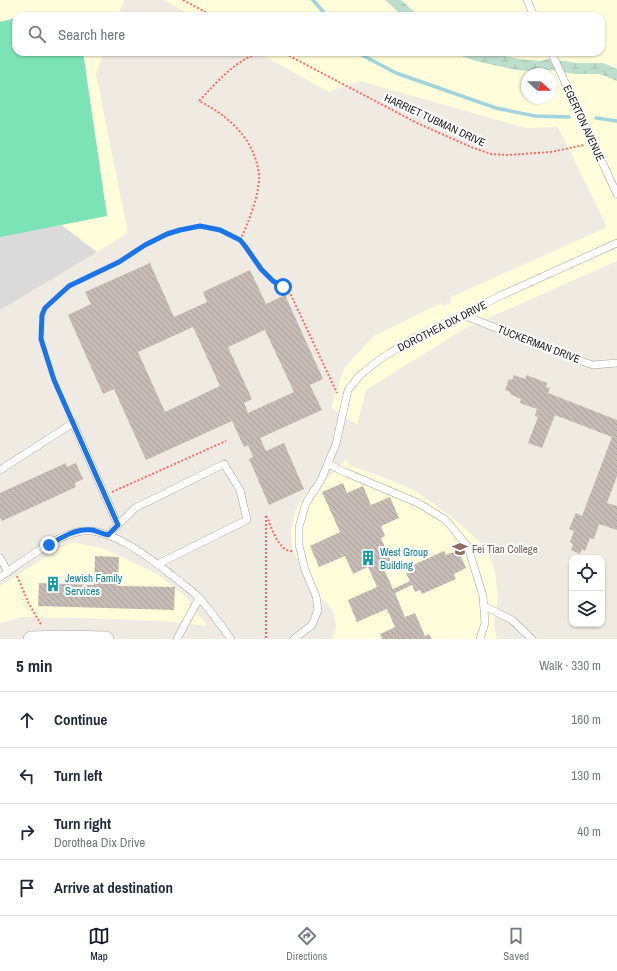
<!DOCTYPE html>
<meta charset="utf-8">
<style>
:root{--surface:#fff;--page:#f6f6f7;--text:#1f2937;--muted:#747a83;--line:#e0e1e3;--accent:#111827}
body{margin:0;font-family:"Archivo Narrow",sans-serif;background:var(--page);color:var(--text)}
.controls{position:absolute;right:12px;bottom:12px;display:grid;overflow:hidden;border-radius:8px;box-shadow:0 1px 3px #0004}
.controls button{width:36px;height:36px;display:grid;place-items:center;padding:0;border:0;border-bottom:1px solid var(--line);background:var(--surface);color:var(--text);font:20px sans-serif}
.compass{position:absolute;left:521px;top:68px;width:36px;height:36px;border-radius:50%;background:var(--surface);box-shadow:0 1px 3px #0004;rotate:111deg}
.stop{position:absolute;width:12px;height:12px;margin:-9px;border:3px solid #1a73e8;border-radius:50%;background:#fff}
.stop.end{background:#1a73e8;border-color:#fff;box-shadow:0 1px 4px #0008}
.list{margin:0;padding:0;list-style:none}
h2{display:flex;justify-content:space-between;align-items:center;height:52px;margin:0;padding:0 16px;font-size:17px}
h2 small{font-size:13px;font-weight:400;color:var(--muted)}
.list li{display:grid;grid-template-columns:26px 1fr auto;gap:12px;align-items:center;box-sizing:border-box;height:56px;padding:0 16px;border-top:1px solid var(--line)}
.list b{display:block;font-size:15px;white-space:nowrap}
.list p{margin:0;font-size:13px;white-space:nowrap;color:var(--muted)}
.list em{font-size:13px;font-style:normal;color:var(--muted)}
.icon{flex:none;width:22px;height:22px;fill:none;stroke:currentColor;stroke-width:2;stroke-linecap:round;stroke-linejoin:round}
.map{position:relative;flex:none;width:617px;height:639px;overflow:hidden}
.search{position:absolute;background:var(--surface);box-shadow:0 1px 3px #0004;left:12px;right:12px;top:12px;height:44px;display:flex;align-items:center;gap:10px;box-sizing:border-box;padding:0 14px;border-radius:12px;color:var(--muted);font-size:15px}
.sheet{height:276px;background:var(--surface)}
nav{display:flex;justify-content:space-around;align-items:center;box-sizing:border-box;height:56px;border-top:1px solid var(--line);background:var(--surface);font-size:11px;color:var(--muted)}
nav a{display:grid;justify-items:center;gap:2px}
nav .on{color:var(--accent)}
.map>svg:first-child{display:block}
.residential{fill:#dbdada}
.education{fill:#fffdda;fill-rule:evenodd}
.wetland{fill:url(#wetland-marsh)}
.pitch{fill:#7be3b5}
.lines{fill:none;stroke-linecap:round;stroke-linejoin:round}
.stream{stroke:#9fd4df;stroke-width:3.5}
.building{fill:url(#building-back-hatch);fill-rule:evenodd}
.service-casing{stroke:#a4a4a4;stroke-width:8}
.minor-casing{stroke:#a4a4a4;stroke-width:16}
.path{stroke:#ff6a62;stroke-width:2;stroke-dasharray:2 2;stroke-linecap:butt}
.service{stroke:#fff;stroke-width:7}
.minor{stroke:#fff;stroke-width:15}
.route{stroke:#1a73e8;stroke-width:5}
.labels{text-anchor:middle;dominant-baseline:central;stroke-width:4;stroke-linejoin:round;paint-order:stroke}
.street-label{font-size:11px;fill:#1d1d1d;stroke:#fff}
.education-label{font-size:11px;fill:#785e54;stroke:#fff;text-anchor:start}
.culture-label{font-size:11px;fill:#0d838f;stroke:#fff;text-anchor:start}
</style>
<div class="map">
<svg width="617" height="639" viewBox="0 0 617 639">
<defs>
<pattern id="wetland-marsh" width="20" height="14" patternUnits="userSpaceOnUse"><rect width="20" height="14" fill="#bedecd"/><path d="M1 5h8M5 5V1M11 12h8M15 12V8" fill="none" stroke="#a3beb0"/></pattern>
<pattern id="building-back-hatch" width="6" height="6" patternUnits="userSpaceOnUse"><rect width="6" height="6" fill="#c7bbb5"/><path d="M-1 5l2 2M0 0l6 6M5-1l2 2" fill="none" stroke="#aaa09b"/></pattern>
</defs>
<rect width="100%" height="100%" fill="#efeae2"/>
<path class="residential" d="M 0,178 L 97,252 L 0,310 Z"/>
<g class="education">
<path d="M 0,0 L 124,0 L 118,16 L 16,16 L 16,52 L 104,52 L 96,74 L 128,233 L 97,252 L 0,178 Z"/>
<path d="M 164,0 L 617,0 L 617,261 L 464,329 L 366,390 L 357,425 L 331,408 L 344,368 L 374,336 L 441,303 L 443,306 L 451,303 L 449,298 L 607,227 L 558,127 L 526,128 L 360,81 L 329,92 L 257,52 L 601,52 L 601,16 L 192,16 ZM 527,74 L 551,74 L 551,98 L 527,98 Z"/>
<path d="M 346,459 L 349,464 L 352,466 L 390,480 L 416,491 L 449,515 L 485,546 L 495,571 L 498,599 L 494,625 L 497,639 L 333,639 L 336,626 L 334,613 L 325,601 L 313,596 L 292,548 L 291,531 L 295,512 L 302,498 L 314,487 L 325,481 Z"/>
<path d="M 70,542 L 103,548 L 159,575 L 186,597 L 207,626 L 165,621 L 76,618 L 22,617 L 0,623 L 0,586 Z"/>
</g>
<g class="wetland">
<path d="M 385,0 L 401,0 L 419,16 L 403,16 Z"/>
<path d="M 450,52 L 487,52 L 518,59 L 541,61 L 548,59 L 577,63 L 603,63 L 617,69 L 617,81 L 600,74 L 576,74 L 549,70 L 541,72 L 516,70 L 476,61 Z"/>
</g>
<g class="pitch">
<path d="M 45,14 L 61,14 L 78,16 L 26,16 Z"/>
<path d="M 16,18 L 16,52 L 83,52 L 107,216 L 0,237 L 0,22 Z"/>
</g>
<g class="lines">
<g class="stream">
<path d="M 313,0 L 327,16"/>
<path d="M 359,52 L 362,55 L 396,73 L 496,108 L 535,116 L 569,117"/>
<path d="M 596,118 L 617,121"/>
</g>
</g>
<g class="building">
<path d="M 150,263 L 174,317 L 207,302 L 203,292 L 250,270 L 266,304 L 285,295 L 323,379 L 310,385 L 322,410 L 260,438 L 266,451 L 284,443 L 304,489 L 269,505 L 249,459 L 253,457 L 248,445 L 244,447 L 232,421 L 146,460 L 114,389 L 103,394 L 68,315 L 91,304 L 85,292 ZM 193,327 L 220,386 L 165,412 L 138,352 ZM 265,330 L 294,392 L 248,413 L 244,403 L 252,399 L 228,347 Z"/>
<path d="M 514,375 L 525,379 L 527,375 L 547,383 L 546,387 L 550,388 L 548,393 L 617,420 L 617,476 L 607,503 L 617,506 L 617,530 L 599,524 L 594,539 L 590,538 L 585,551 L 582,549 L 580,554 L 571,550 L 573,544 L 570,542 L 574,531 L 569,529 L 576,513 L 582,516 L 612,437 L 555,415 L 542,448 L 528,443 L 538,417 L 535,416 L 537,409 L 520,403 L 521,399 L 510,394 L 510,392 L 505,390 L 509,379 L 512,380 Z"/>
<path d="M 66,463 L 67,467 L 76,463 L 83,479 L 75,483 L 76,487 L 2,521 L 0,517 L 0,493 Z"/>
<path d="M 343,483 L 347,493 L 363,486 L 371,505 L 390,497 L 399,518 L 381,526 L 385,536 L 381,538 L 391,561 L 382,565 L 393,589 L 410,581 L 406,573 L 415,569 L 413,565 L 444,551 L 446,555 L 458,550 L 466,568 L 454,574 L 456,579 L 422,594 L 420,590 L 415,592 L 412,585 L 395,593 L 405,617 L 415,613 L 425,636 L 429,634 L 432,639 L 382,639 L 380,634 L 395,627 L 387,609 L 357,622 L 348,600 L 377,587 L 368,567 L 353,574 L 345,556 L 319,567 L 310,546 L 340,532 L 322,492 Z"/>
<path d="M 95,556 L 119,557 L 118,586 L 175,587 L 174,610 L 38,606 L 39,583 L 94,585 Z"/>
</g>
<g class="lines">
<g class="service-casing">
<g id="service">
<path d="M 527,0 L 534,16"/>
<path d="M 551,52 L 617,194"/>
<path d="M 463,315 L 575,359 L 593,365 L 617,363"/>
<path d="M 328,464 L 347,473 L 418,503 L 446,520 L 468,547 L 483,596 L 485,623 L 480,639"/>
<path d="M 0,470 L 73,423 L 118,525"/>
<path d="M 108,535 L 135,508 L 224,464 L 240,490 L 247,520 L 158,564"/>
<path d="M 0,558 L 8,572"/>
<path d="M 0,577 C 21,563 57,534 82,531 C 112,527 155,562 178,580 C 185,586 193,591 199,598 C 211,610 221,626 231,639"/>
<path d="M 484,606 L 512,620 L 532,639"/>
<path d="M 177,639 L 199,598"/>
<path d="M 294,639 L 312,625 L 318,610 L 316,596 L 305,570 L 299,545 L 299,527 L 306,503 L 321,480 L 336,444 L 348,390 L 359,376 L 379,360 L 412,339 L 502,295 L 617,243"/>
</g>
</g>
<g class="minor-casing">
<path id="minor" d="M 31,639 L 62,638 L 106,639"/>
</g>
<g class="path">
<path d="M 183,0 L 213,16"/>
<path d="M 282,52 L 417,123 L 471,147 L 491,154 L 508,155 L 551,152 L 584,145"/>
<path d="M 240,240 C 248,225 260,192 259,176 C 256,140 229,116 199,101 C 219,80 233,62 261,52"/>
<path d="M 69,415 C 58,390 34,341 42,314 C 46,303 60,292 69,286 C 84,276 102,270 118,262 C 139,251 157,237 180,230 C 193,226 205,225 218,229 C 245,237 246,252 261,270 C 270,280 281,286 291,295 L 337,393"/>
<path d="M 112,492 L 226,441"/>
<path d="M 17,576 L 29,604 L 42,626"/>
<path d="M 266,638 L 266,515 C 271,525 278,552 292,551"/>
</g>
<use href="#service" class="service"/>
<use href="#minor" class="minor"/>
</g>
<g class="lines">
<path class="route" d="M 49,545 C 62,537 77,528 92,530 C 97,531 103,534 108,535 L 118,525 L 54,380 L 41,339 L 42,315 L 45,308 L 69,286 L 119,262 L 145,245 L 167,234 L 180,230 L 200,226 L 220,230 L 240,240 L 245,246 L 261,269 L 273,281 L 283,287"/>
</g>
<defs>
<g id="university-bare" transform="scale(1.2)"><path d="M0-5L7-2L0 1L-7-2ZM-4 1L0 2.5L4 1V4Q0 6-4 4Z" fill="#8d6e63" stroke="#fff" stroke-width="2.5" paint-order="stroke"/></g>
<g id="building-bare" transform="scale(1.2)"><path d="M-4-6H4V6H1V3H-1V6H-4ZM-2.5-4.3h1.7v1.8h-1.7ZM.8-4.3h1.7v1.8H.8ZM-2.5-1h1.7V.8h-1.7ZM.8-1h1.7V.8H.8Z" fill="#0f9aa8" stroke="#fff" stroke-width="2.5" paint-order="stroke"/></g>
</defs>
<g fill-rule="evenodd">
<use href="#university-bare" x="460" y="549"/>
<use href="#building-bare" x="368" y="558"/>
<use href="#building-bare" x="53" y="584"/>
</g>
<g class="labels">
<g class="street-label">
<text transform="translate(435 120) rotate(25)">HARRIET TUBMAN DRIVE</text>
<text transform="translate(584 123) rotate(65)">EGERTON AVENUE</text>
<text transform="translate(442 326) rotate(-27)">DOROTHEA DIX DRIVE</text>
<text transform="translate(539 344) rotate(21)">TUCKERMAN DRIVE</text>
</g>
<g class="education-label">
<text x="472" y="549">Fei Tian College</text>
</g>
<g class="culture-label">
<text x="380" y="552">West Group<tspan x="380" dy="13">Building</tspan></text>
<text x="65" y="578">Jewish Family<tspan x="65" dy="13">Services</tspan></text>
</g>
</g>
</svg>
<div class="controls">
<button><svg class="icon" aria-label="locate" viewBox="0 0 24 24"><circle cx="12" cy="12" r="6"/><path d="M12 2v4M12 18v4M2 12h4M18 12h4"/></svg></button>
<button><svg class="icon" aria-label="layers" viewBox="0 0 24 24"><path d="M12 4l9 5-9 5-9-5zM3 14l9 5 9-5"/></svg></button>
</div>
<svg class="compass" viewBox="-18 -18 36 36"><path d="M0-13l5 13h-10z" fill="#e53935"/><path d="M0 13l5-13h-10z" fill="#747a83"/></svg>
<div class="stop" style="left:283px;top:287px"></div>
<div class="stop end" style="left:49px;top:545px"></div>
<div class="search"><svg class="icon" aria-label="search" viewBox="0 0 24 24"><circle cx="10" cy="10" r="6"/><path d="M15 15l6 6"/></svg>Search here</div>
</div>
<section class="sheet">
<h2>5 min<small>Walk · 330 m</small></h2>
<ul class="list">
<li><svg class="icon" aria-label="ahead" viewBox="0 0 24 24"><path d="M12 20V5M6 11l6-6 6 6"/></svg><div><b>Continue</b></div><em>160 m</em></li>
<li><svg class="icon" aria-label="left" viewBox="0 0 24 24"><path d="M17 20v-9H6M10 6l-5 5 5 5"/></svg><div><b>Turn left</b></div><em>130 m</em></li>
<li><svg class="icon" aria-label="right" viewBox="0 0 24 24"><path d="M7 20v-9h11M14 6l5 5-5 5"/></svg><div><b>Turn right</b><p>Dorothea Dix Drive</p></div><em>40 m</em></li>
<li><svg class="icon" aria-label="arrive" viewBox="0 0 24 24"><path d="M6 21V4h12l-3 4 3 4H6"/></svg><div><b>Arrive at destination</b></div></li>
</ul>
</section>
<nav>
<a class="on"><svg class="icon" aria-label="map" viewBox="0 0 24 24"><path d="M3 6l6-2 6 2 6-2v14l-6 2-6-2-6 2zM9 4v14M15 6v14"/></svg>Map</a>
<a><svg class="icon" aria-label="directions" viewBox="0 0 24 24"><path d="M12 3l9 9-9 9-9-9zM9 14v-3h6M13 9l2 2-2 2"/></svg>Directions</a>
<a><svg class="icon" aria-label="saved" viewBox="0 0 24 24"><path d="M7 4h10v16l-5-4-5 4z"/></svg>Saved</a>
</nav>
